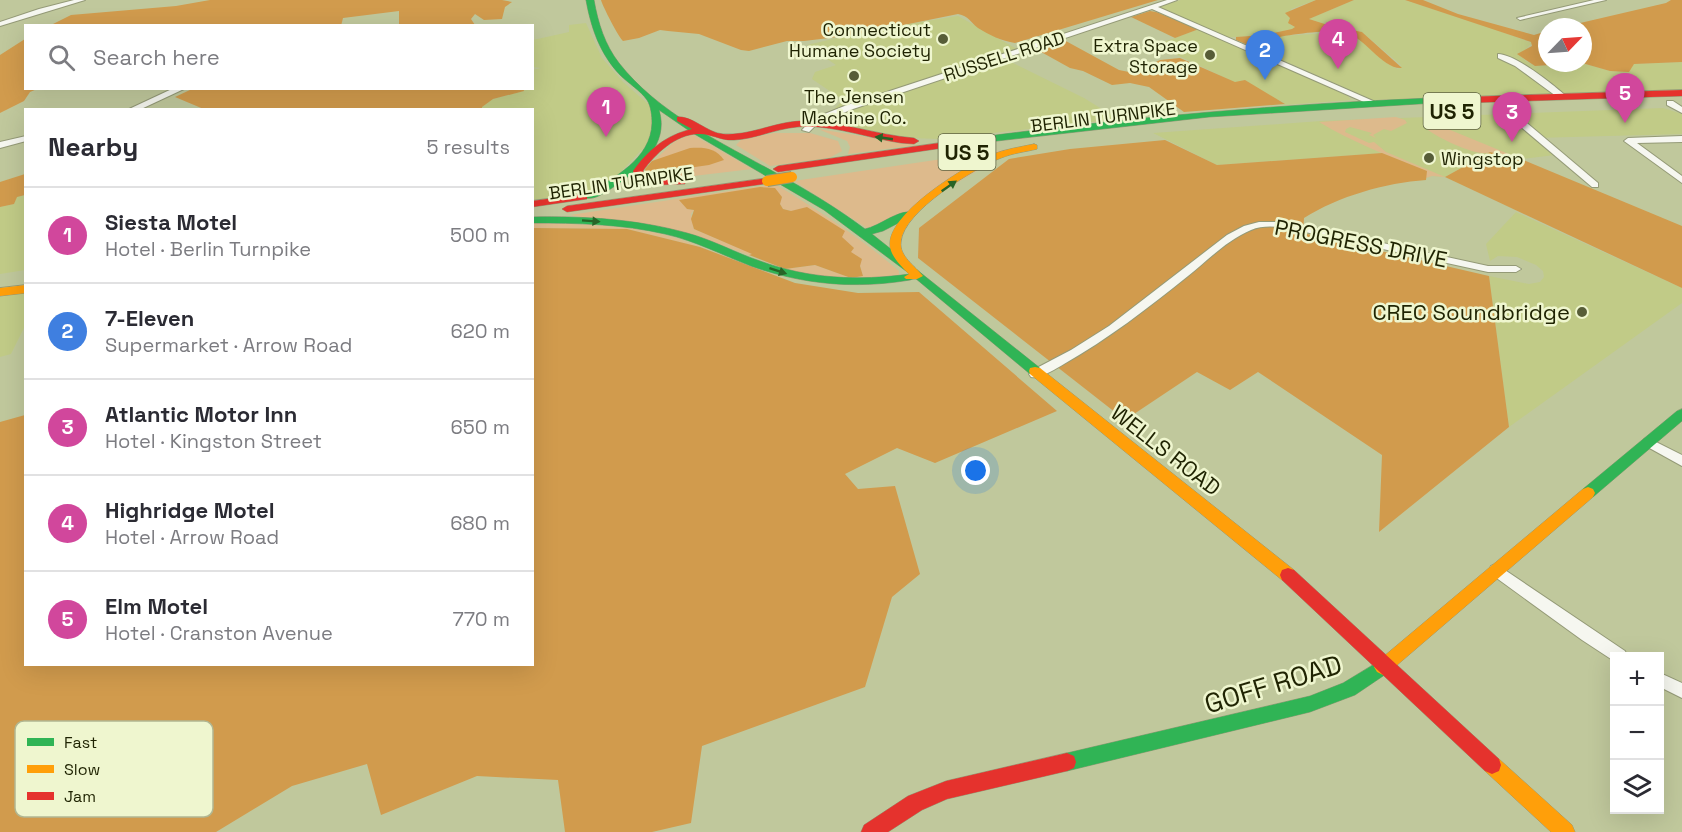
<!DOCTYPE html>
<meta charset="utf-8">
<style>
:root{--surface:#fff;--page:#f2f2f3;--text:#2b2b33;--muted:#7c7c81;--line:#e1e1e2;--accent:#575d38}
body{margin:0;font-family:"Space Grotesk",sans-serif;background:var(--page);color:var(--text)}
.controls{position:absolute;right:18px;bottom:18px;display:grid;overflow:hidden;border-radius:0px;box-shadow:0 6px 24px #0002}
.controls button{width:54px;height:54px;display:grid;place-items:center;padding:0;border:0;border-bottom:2px solid var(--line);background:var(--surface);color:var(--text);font:30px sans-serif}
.compass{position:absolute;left:1538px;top:18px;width:54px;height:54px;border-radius:50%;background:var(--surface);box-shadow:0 6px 24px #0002;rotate:65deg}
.you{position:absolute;left:976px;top:471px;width:21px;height:21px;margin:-15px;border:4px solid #fff;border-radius:50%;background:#1a73e8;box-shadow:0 0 0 9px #1a73e833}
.badge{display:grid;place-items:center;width:39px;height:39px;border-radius:50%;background:var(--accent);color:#fff;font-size:20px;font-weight:700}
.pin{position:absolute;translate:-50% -50px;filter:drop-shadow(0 2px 3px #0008)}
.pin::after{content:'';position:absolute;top:32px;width:21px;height:18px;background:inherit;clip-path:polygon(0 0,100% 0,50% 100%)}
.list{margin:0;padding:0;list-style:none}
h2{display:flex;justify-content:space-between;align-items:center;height:78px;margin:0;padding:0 24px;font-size:26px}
h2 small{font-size:20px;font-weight:400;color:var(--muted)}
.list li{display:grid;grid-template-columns:39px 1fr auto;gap:18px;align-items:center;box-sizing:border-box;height:96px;padding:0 24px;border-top:2px solid var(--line)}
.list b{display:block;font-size:22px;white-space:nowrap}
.list p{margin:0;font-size:20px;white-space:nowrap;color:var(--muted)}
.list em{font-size:20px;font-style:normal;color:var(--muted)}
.icon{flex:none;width:33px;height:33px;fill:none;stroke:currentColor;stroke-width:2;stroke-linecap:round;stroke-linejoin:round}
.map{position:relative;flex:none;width:1682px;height:832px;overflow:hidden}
.search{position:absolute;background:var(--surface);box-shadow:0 6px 24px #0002;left:24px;top:24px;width:510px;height:66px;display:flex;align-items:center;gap:15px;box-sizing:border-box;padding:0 21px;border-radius:0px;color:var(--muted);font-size:22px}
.panel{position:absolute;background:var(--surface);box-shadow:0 6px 24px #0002;left:24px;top:108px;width:510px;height:558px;border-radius:0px}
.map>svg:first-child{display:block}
.built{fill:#c1cb87}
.green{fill:#ddba8c}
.forest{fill:#d19b4d}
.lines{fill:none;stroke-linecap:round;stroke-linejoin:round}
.street-casing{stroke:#949a77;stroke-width:2}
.fast-casing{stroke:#949a77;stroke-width:1}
.slow-casing{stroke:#949a77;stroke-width:1}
.jam-casing{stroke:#949a77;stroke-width:1}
.street{fill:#f6f7f0;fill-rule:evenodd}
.fast{fill:#30b455;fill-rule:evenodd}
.slow{fill:#ff9f0a;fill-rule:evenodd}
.jam{fill:#e5322d;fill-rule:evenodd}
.slow-bridge-casing{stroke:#949a77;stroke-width:12;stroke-linecap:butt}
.slow-bridge{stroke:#ff9f0a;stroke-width:10}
.oneway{fill:#276427}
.poi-dot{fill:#575d38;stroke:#eff6cf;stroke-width:2}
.labels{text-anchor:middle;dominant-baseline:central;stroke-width:5;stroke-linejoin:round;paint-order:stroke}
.far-poi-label{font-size:18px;fill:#1f2302;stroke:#eff6cf;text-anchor:end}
.far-street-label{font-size:18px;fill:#1f2302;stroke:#eff6cf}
.shield{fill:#eff6cf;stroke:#5d6240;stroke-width:1.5}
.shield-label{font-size:21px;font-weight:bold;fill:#1f2302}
.street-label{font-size:22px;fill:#1f2302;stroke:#eff6cf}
.poi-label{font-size:22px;fill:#1f2302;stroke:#eff6cf;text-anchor:end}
.near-street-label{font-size:27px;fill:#1f2302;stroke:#eff6cf}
.key{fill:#eff6cf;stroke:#b1b792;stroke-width:1.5}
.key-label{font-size:16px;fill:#1f2302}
</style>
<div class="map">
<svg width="1682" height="832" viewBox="0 0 1682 832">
<rect width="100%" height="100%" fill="#c0c89c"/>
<g class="built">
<path d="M 1181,0 L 1316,0 L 1291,9 L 1290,25 L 1295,27 L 1292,29 L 1264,35 L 1236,37 L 1227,37 L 1161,9 L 1161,6 Z"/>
<path d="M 1354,0 L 1405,0 L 1488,27 L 1532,43 L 1524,51 L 1518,53 L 1526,61 L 1535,66 L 1582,63 L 1610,71 L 1634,64 L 1682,62 L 1682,90 L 1373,100 L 1253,47 L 1266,40 L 1282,36 L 1344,32 L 1354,35 L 1388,64 L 1398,69 L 1401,65 L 1362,32 L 1331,26 L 1309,19 Z"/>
<path d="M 958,16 L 1017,49 L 832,111 L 843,100 L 812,79 L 815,72 L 836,65 L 807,45 L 871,30 Z"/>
<path d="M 586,23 L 602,58 L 623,82 L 654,109 L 655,136 L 611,182 L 584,193 L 533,200 L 532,110 L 482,110 L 481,107 L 493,99 L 523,91 L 523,89 L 532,88 L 533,70 L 541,68 L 533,67 L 533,40 L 569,32 L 569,25 Z"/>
<path d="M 1199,29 L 1284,66 L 1348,96 L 1351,100 L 1284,105 L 1283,102 L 1267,95 L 1245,80 L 1236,83 L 1156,45 Z"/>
<path d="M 1003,58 L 1084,98 L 1118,119 L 939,139 L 910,138 L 834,124 L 834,118 L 849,110 Z"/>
<path d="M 1663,108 L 1682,114 L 1682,134 L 1535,138 L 1555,155 L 1521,159 L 1490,152 L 1445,177 L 1432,176 L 1426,178 L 1426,171 L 1382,153 L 1217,165 L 1153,133 L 1321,121 Z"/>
<path d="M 25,195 L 25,270 L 0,274 L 0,207 L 14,204 L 16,197 Z"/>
<path d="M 1516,212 L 1682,288 L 1682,303 L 1509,427 L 1489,276 L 1529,284 L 1540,282 L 1544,277 L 1543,271 L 1536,265 L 1517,257 L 1498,256 L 1490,261 L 1486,244 Z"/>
<path d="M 25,293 L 25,326 L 11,354 L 0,357 L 0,297 Z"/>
</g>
<g class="green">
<path d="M 1396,117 L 1405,120 L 1407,123 L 1391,131 L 1384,129 L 1373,135 L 1376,138 L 1369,135 L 1372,133 L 1350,127 L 1346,129 L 1345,132 L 1369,143 L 1374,142 L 1386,152 L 1445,177 L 1432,176 L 1426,178 L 1426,171 C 1389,156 1352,142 1319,122 Z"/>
<path d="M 1438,125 L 1521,159 L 1490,152 C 1480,158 1440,139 1428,130 L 1430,127 Z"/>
<path d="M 818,129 L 916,145 L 848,154 L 850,147 L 847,141 Z"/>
<path d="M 774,133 L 810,133 L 838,141 L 842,151 L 829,158 L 770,166 L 736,145 L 741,140 Z"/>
<path d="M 690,135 L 695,136 L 752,169 L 660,180 L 645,169 L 675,141 Z"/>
<path d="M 1016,148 L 902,215 L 867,228 L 794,181 Z"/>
<path d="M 775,184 C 818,210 861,238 899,271 L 899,275 L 833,281 L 785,269 L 815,265 L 851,278 L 863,276 L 860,266 L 791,211 L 783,209 L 780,204 L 683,203 L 687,209 L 694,210 L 691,214 L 694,229 L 753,254 L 749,255 L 699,237 L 570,215 Z"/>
<path d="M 532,223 C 588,225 648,224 700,247 L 627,229 L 533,228 Z"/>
</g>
<g class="forest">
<path d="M 210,0 L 502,0 L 512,2 L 505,7 L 502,19 L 484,20 L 475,14 L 471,19 L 475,25 L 399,25 L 399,11 L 343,18 L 341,26 L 51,25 L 71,15 L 176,6 Z"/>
<path d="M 601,0 L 1158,0 L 1015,43 C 1002,41 989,35 978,28 C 970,22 969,16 958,14 L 854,35 L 804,41 L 787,41 L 749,51 L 741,50 L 699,34 L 668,31 L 660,30 L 639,38 L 623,41 C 619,38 602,5 601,0 Z"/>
<path d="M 1316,0 L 1354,0 L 1309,19 L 1331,26 L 1362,32 L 1402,68 C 1383,70 1364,36 1344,32 C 1329,29 1284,35 1270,39 C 1263,41 1260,46 1253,47 L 1236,40 L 1236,37 L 1264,35 L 1292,29 L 1295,27 L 1288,23 L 1290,18 L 1285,13 Z"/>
<path d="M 1405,0 L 1423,0 L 1458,14 L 1534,35 L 1547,31 L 1547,63 L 1583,63 L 1583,27 L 1563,27 L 1666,3 L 1671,0 L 1682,0 L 1682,62 L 1634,64 L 1629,72 L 1610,71 L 1582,63 L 1535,66 L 1517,54 L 1532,46 L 1531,42 Z"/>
<path d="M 1150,11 L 1156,12 L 1199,29 L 1175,38 L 1131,17 Z"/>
<path d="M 25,39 L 26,88 L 37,89 L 30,92 L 24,101 L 0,113 L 0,55 Z"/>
<path d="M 1064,40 L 1119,70 L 1134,73 L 1160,60 L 1180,58 L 1235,82 L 1245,80 L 1285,104 L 1184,112 L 1149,87 L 1130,83 L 1112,85 L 1083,71 L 1070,68 L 1034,48 Z"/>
<path d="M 192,89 L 523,88 L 524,91 L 493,99 L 482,107 L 482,109 L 206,110 L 175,97 Z"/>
<path d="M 1165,140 L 1217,165 L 1382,153 L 1427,171 L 1426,180 C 1385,183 1339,196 1304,218 L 1303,233 L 1489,276 L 1509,427 L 1379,532 L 1382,455 L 1258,372 L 1230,390 L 1197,372 L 1125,420 L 918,258 L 919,228 L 1009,159 L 1070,149 Z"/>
<path d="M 690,148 C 704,147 716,148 724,160 L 709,165 L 646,174 L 645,169 L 652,161 Z"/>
<path d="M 1490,152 L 1521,159 L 1682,226 L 1682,288 L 1445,177 Z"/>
<path d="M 25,174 L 25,195 L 17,197 L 14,204 L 0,207 L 0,182 Z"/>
<path d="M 760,187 L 775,188 L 782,197 L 780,204 L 783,209 L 791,211 L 807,207 L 845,231 L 842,237 L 854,248 L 851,252 L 862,259 L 860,266 L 863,276 L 851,278 L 815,265 L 785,269 L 749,255 L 752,254 L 694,229 L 691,219 L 694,210 L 687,209 L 679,200 Z"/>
<path d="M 533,228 L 627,229 L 700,247 L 795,283 L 858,293 L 919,292 L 1057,411 L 935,463 L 897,448 L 845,474 L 858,489 L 895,486 L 920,574 L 892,597 L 865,687 L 702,746 L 691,823 L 652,832 L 565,832 L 558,780 L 477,776 L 381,815 L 367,764 L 292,786 L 216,832 L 0,832 L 0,422 L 25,415 L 26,664 L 532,664 Z"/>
</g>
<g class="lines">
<g class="street-casing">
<g id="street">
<path d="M 74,0 L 85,0 L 0,26 L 0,22 L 39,9 Z"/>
<path d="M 1167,0 L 1177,0 L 1158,7 L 1380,104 L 1373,106 L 1152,9 L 853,109 L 818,123 L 809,132 L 802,130 L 812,119 L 847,105 Z"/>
<path d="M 1594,0 L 1606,0 L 1520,20 L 1517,18 Z"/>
<path d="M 1498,54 C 1515,54 1554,85 1567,97 L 1560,99 L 1515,66 L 1498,58 Z"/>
<path d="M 174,88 L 186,88 L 139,110 L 127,110 Z"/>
<path d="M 1667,101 L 1673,101 L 1682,107 L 1682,113 L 1667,105 Z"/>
<path d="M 1502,107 L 1508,107 L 1598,183 L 1598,187 L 1592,187 L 1502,111 Z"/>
<path d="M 26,136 L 26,141 L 0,148 L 0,142 Z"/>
<path d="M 1682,136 L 1682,142 L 1637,143 L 1682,176 L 1682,183 L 1624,141 L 1628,138 Z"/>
<path d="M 1259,222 L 1278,222 L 1296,224 L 1488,266 L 1516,266 L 1521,269 L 1516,272 L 1488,272 L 1296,230 C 1282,227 1265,224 1251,230 C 1227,240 1208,260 1188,276 C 1148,308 1108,339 1064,364 C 1055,369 1041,379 1031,377 L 1029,374 L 1031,371 L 1071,350 L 1109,326 L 1227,235 L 1244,226 Z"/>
<path d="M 1648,438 L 1682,455 L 1682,466 L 1644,445 L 1642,442 L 1644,439 Z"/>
<path d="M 1496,564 L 1625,651 L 1627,656 L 1614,656 L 1614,661 L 1582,640 L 1491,574 L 1489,570 L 1491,566 Z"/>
<path d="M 1660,673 L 1682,683 L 1682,698 L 1660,687 Z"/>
</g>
</g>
<g class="fast-casing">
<g id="fast">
<path d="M 586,0 L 594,0 C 598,23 605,45 619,63 C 658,113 722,143 776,173 C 807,190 837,208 865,229 C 880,226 897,210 912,212 L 912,216 L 883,231 L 872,234 L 1040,368 L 1041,371 L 1040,374 L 1030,374 L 915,278 L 910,280 C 856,289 804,285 751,266 C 722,255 696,241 665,234 C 622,224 577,223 532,223 L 532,217 C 585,216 636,219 687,233 C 713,240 736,253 760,261 C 809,279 858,281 910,274 L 824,210 L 691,132 L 659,110 C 670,145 638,171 612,188 C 604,193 595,200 586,198 L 586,194 C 614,178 651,159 652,123 C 652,116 651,106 647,100 C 641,91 628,83 620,75 C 600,54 591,28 586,0 Z"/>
<path d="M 1431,98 L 1434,99 L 1434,103 L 1209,117 L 988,142 L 983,139 L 988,136 C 1135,117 1283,104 1431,98 Z"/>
<path d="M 1682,409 L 1682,421 L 1593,497 L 1583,497 L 1581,493 L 1583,489 L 1677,411 Z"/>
<path d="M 1383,659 L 1389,662 L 1392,667 L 1389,672 L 1355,695 L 1310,712 L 1067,771 L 1060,768 L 1058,762 L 1060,756 L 1067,753 L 1310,696 L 1343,683 Z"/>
</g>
</g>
<g class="slow-casing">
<g id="slow">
<path d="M 1034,144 L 1037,145 L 1037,149 C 1025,152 1013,153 1001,158 C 975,168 903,211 901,242 C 899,256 915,266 923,276 L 917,279 L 906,279 L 904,277 L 909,274 C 901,266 889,255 890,243 C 891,211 967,165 993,154 C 1006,149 1020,147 1034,144 Z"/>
<path d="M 26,285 L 26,293 L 0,296 L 0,288 Z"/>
<path d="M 1035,367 L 1040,368 L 1294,570 L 1296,575 L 1294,580 L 1288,582 L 1282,580 L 1030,374 L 1029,371 L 1030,368 Z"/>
<path d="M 1588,487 L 1593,489 L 1595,493 L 1593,497 L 1389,672 L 1383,675 L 1377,672 L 1374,667 L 1377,662 L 1583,489 Z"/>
<path d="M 1492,756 L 1499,759 L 1572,825 L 1575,832 L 1551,832 L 1485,771 L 1483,765 L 1485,759 Z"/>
</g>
</g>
<g class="jam-casing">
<g id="jam">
<path d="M 1682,90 L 1682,96 L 1431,104 L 1427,101 L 1431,98 Z"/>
<path d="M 677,117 C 692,115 707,133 723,134 C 750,136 774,122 800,121 C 838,120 876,135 914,138 L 919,141 L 914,144 L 901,143 C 867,138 831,124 797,127 C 775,129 755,139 734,140 C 721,141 710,133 698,134 C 676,134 655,154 643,171 L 645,175 L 656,179 L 685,180 L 685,184 L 655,185 L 637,179 L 633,171 C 648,150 666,135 692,129 L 677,121 Z"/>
<path d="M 988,136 L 993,139 L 991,141 L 778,172 L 773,169 L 778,166 Z"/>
<path d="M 767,178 L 772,181 L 771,183 L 567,212 L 562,209 L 567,206 Z"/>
<path d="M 583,194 L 587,195 L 587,199 L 532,207 L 532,201 Z"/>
<path d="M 1288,568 L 1294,570 L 1499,759 L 1501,765 L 1499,771 L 1492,774 L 1485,771 L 1282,580 L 1280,575 L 1282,570 Z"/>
<path d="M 1067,753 L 1074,756 L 1076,762 L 1074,768 L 1067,771 L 947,799 L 922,810 L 888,832 L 861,832 L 864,825 L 908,796 L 946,781 Z"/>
</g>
</g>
<use href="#street" class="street"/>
<use href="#fast" class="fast"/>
<use href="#slow" class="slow"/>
<use href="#jam" class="jam"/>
<g class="slow-bridge-casing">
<path id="slow-bridge" d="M 767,181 L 792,177"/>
</g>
<use href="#slow-bridge" class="slow-bridge"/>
</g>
<defs><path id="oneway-solid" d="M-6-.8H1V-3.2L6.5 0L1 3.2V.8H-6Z" transform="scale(1.5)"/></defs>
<g class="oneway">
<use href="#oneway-solid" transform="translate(884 138) rotate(-172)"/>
<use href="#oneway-solid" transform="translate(949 186) rotate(-35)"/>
<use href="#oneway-solid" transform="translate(591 221) rotate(4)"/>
<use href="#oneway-solid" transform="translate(778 271) rotate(18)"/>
</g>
<g class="poi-dot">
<circle cx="943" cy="39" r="6"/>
<circle cx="1210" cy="55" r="6"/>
<circle cx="854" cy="76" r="6"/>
<circle cx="1429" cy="158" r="6"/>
<circle cx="1582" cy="312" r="6"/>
</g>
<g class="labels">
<g class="far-poi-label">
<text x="931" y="29">Connecticut<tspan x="931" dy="21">Humane Society</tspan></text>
<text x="1198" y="45">Extra Space<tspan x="1198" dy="21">Storage</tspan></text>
<text x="854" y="96" text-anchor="middle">The Jensen<tspan x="854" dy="21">Machine Co.</tspan></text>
<text x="1441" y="158" text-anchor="start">Wingstop</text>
</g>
<g class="far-street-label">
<text transform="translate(1004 56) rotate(-18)">RUSSELL ROAD</text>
<text transform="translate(1103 117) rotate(-7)">BERLIN TURNPIKE</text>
<text transform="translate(621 183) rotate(-8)">BERLIN TURNPIKE</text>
</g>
<g class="shield">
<rect x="1423.5" y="93" width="57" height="36" rx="4.5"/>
<rect x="938.5" y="134" width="57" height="36" rx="4.5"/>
</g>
<g class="shield-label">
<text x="1452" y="111">US 5</text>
<text x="967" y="152">US 5</text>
</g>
<g class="street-label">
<text transform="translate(1361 243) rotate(11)">PROGRESS DRIVE</text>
<text transform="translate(1166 450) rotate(38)">WELLS ROAD</text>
</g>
<g class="poi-label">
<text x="1570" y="312">CREC Soundbridge</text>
</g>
<g class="near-street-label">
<text transform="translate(1273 684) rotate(-17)">GOFF ROAD</text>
</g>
</g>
<rect x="15" y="721" width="198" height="96" rx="9" class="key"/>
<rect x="27" y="738" width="27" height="8" fill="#30b455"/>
<rect x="27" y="765" width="27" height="8" fill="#ff9f0a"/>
<rect x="27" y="792" width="27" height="8" fill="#e5322d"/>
<g class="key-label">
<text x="64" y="748">Fast</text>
<text x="64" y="775">Slow</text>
<text x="64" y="802">Jam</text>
</g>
</svg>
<div class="controls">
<button>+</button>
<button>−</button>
<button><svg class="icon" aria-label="layers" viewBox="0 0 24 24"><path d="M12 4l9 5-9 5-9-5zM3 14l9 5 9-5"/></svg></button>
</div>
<svg class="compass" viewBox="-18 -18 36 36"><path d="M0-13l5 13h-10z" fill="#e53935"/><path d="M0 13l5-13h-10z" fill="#7c7c81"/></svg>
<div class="you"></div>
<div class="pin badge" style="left:606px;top:137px;background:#d1479c">1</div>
<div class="pin badge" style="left:1265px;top:80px;background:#3f7fe0">2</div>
<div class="pin badge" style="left:1512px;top:142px;background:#d1479c">3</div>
<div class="pin badge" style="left:1338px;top:69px;background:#d1479c">4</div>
<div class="pin badge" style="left:1625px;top:123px;background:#d1479c">5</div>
<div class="search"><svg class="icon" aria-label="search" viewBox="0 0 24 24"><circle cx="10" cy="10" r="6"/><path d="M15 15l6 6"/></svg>Search here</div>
<section class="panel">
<h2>Nearby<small>5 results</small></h2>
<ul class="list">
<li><span class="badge" style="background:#d1479c">1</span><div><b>Siesta Motel</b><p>Hotel · Berlin Turnpike</p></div><em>500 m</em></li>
<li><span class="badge" style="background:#3f7fe0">2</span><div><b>7-Eleven</b><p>Supermarket · Arrow Road</p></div><em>620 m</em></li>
<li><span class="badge" style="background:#d1479c">3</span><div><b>Atlantic Motor Inn</b><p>Hotel · Kingston Street</p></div><em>650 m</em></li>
<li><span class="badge" style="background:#d1479c">4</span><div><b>Highridge Motel</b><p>Hotel · Arrow Road</p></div><em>680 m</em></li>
<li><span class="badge" style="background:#d1479c">5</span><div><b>Elm Motel</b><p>Hotel · Cranston Avenue</p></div><em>770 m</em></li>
</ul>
</section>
</div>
